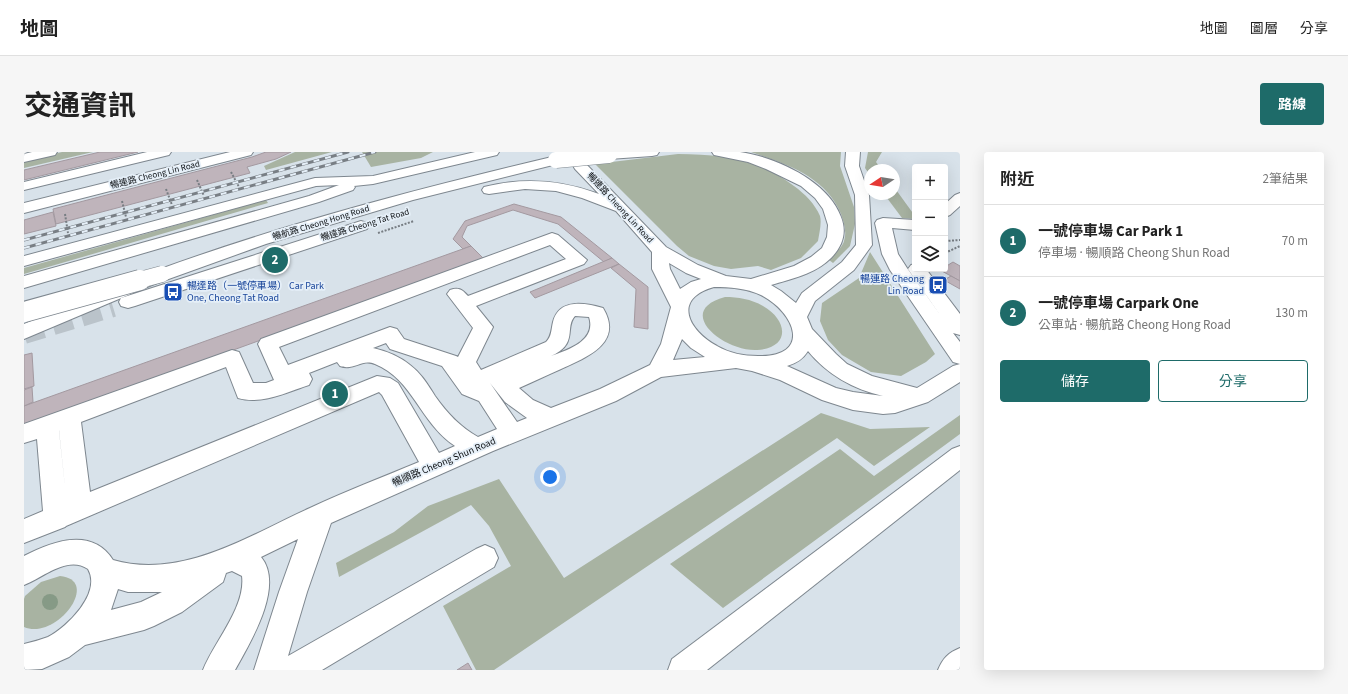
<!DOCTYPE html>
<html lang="zh-TW">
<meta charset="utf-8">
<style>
:root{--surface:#fff;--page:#f6f6f6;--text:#222;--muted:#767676;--line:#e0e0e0;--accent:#1e6b69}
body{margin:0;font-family:"Source Sans 3","Noto Sans TC",sans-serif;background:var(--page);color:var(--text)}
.controls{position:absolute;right:12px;top:12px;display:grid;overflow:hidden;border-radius:4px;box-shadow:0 4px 16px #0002}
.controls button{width:36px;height:36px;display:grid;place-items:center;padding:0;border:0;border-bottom:1px solid var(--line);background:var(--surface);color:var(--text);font:20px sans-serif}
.compass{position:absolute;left:840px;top:12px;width:36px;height:36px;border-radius:50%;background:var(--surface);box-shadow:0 4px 16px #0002;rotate:258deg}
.you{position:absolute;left:526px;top:325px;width:14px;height:14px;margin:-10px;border:3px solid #fff;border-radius:50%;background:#1a73e8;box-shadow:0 0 0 6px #1a73e833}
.badge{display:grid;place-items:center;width:26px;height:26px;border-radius:50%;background:var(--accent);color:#fff;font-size:13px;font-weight:700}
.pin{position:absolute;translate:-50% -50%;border:2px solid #fff;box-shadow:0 1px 4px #0006}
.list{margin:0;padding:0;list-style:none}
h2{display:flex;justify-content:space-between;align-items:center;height:52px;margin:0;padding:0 16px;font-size:17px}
h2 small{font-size:13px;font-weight:400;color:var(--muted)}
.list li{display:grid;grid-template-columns:26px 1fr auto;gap:12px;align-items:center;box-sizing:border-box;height:72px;padding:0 16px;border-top:1px solid var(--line)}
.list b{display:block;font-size:15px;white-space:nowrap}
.list p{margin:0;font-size:13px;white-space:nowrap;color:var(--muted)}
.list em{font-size:13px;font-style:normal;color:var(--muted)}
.actions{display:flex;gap:8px;padding:12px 16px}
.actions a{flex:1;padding:9px 0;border:1px solid var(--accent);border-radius:4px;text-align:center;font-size:14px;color:var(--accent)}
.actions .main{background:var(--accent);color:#fff}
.icon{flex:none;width:22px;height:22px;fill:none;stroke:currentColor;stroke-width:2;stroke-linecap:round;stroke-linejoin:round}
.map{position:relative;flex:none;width:936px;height:518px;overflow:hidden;border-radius:4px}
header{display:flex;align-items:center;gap:24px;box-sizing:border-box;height:56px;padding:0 20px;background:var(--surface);border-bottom:1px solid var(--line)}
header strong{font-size:19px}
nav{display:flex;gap:22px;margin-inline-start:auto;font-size:14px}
.intro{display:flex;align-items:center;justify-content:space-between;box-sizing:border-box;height:96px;padding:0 24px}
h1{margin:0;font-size:28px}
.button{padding:10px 18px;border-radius:4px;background:var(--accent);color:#fff;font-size:14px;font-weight:700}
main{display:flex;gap:24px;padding:0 24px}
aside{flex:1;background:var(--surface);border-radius:4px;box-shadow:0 4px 16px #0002}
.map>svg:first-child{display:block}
.green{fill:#a8b3a2}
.building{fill:#bfb4bb;stroke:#a399a0}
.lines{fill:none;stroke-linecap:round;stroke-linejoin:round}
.minor-tunnel{stroke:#bac3ca;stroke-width:20;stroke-dasharray:20 10;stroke-linecap:butt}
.minor-casing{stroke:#7e878f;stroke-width:2}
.path{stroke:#777d83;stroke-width:2;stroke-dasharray:2 1.5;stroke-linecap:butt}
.minor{fill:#fff;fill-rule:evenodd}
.rail-casing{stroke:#797f85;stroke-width:3}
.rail{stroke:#e5eff8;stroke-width:2;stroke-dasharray:6;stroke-linecap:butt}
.minor-bridge-far1-casing{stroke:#7e878f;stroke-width:17;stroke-linecap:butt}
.minor-bridge-casing{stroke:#7e878f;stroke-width:22;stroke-linecap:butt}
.minor-bridge-far1{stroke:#fff;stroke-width:16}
.minor-bridge{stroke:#fff;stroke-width:20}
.tree{fill:#869a86}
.labels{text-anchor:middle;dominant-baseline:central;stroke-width:3.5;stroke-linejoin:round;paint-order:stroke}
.far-street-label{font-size:9px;fill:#0e1114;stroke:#e5eff8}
.transit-label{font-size:10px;fill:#164399;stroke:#e5eff8;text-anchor:end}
.street-label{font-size:10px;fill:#0e1114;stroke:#e5eff8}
</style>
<header>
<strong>地圖</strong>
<nav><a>地圖</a><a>圖層</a><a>分享</a></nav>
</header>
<div class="intro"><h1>交通資訊</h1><a class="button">路線</a></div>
<main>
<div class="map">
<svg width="936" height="518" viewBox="0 0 936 518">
<rect width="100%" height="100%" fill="#d8e2ea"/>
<g class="green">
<path d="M 38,0 L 69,0 L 0,16 L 0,9 Z"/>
<path d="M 271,0 L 308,0 L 242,18 L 240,14 Z"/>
<path d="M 338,0 L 409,0 L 397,6 L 347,15 Z"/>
<path d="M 727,0 L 817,0 L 816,14 L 830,55 L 831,72 L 826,94 L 809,111 L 805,108 C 809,103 819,95 820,89 C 823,80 820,71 817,62 C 802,25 763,12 727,0 Z"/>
<path d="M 844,0 L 858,0 L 852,10 L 858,18 L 846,18 L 846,23 L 841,16 Z"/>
<path d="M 654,2 C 697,2 736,8 770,34 C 781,42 791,52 796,64 C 798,71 795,82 794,89 L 777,106 L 747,118 L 734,114 L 707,117 L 690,114 L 665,104 L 653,94 L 571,12 Z"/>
<path d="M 870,35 L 891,64 L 891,67 L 878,66 L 860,42 L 870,42 Z"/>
<path d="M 242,48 L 244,51 L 0,122 L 0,116 Z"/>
<path d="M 846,100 L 911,202 L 902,210 L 877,224 L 847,220 L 818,203 L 804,188 L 796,169 L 798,151 L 835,126 Z"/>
<path d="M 701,145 C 714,145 727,147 739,154 C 764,168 767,196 733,198 C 700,200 649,159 701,145 Z"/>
<path d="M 797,261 L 846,277 L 906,275 L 850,314 L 813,286 L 470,518 L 452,518 L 419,454 L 487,414 L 465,374 L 447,353 L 315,425 L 312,411 L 370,380 L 404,354 L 475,327 L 540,426 Z"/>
<path d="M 936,263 L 936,282 L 699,456 L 646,412 L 816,297 L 850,324 Z"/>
<path d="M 36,424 C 78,428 32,489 0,475 L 0,447 L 1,444 L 17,430 Z"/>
</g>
<g class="building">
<path d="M 76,0 L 114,0 L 0,28 L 0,18 Z"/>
<path d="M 242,0 L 267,0 L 252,7 L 223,15 L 226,21 L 32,72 L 29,57 L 228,5 Z"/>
<path d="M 490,52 L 537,65 L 588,106 L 580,110 L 534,72 L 489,58 L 443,74 L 438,85 L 447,94 L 439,97 L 429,87 L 441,69 Z"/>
<path d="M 29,60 L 32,74 L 0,82 L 0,68 Z"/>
<path d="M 447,94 L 460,107 L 0,274 L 0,254 Z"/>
<path d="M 588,106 L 595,112 L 511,146 L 506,140 Z"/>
<path d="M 929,110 L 936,114 L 936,129 L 916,118 L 921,117 L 921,115 Z"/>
<path d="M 595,112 L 624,135 L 624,177 L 610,175 L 612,137 L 587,116 Z"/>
<path d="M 927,124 L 936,129 L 936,137 L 920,128 Z"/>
<path d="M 8,201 L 10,234 L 0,237 L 0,203 Z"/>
<path d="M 8,235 L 9,250 L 0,254 L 0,238 Z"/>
<path d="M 444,511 L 448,518 L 433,518 Z"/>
</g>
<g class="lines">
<path class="minor-tunnel" d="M 0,182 L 89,155"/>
<g class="minor-casing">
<g id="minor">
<path d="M 8,0 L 33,0 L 31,3 L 0,10 L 0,2 Z"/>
<path d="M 123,0 L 147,0 L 145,3 L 0,38 L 0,30 Z"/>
<path d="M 206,0 L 229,0 L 227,3 L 0,61 L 0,51 Z"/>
<path d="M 451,0 L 475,0 L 473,3 L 349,32 L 330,34 L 331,35 L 329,38 L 295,50 L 0,136 L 0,124 L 285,44 L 315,33 L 292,34 L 0,114 L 0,104 L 291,26 L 349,24 Z"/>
<path d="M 541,0 L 555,0 L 562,12 L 642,95 L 674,113 L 702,124 L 727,127 L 770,114 L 787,105 L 798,96 L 803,85 L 804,73 L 799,57 L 791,46 L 777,34 L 742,17 L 724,10 L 690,3 L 688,0 C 697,0 707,0 716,0 C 752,5 804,29 817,65 C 823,80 819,94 807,106 C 791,122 767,127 747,133 L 757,139 L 772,151 L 778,141 L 818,110 L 832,93 L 831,43 L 821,14 L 822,0 L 836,0 L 835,14 L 845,43 L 848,93 L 830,118 L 791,149 L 783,165 L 788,177 L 812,202 L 823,212 L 848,224 L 893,236 L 929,214 L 936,212 L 929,210 L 866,118 L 858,102 L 851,71 L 853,68 L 859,66 L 891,68 L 891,78 L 868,76 L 874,102 L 883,116 L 919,167 L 884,117 L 887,113 L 891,112 L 891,117 L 902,117 L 936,162 L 936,183 L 929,181 L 936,190 L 936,230 L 904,250 L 871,261 L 859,262 L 829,258 L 798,248 L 756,228 L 728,219 L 712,216 L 637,225 L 592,249 L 469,299 L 307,371 L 283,440 L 264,504 L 452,397 L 461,393 L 470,397 L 474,406 L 470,415 L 298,518 L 230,518 L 255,440 L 274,387 L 237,405 C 261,434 226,491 211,518 L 179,518 C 190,490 222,455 218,424 L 208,419 L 202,421 L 199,430 L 158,460 L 130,474 L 120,478 L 61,493 L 45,505 L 18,517 L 0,518 L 0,492 C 8,490 16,488 24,485 C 43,475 78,441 64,417 C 43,403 19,426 0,433 L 0,404 C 29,389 68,375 89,408 C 158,428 226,383 286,356 C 322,339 359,325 395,310 L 358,243 L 355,240 L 42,374 L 41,375 L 0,391 L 0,367 L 19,359 L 13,287 L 0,291 L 0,272 L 208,198 L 215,200 L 229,231 L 242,231 L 250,228 L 234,192 L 237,187 L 528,81 L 534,83 L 563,108 L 560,112 L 452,154 L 469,175 L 452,210 L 457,218 L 522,190 C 528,184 527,178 529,170 C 535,146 561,151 579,156 C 600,191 563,205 537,217 C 523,223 509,230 495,236 L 509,248 L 527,256 L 576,237 L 626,213 L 637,192 L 647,155 L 628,117 L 628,100 L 592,59 L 558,46 L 532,39 L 501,37 L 465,42 L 460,41 L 458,38 L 460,35 C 500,25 537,28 575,42 L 551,17 ZM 526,93 L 542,107 L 444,144 C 438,137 434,135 426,138 L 423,142 L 449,176 L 434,205 L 432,204 L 380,187 L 373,177 L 366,175 L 264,213 L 255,195 ZM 645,111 L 662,121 L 677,127 L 667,130 L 656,137 L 646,117 ZM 690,135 C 706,135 722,136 737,143 C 772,161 788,205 734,204 C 720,204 705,201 693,194 C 664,178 648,147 690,135 ZM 551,164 L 565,165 C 573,189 543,198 527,204 C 555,192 540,175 551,164 ZM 658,187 L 667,196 L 681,205 L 649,208 ZM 362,191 L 366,197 L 418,214 L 438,242 L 455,249 L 473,277 L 454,285 C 436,275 423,261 411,244 C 404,233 397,221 386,213 C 375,204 362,199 349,196 ZM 784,199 C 804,223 829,237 859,244 L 829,240 L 812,236 L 763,214 C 773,211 779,207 784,199 ZM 313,210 L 316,214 C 330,219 338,206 351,212 C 389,227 396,271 431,294 L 415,301 L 374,231 L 366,226 L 353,224 L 66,340 L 57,270 L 202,215 L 214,246 C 238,253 263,240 285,233 L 288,227 L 285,221 ZM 466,231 L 481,250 L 503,266 L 493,270 ZM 35,278 L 42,344 L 35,279 ZM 94,437 L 104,440 L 138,440 L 117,450 L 87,458 Z"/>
<path d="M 581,0 L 635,0 L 633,3 L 628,4 L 585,7 L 580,6 L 578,3 Z"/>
<path d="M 532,4 L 537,5 L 539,8 L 537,11 L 389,48 L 242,92 L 128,133 L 0,187 L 0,172 C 44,154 87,135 131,119 C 262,71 397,36 532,4 Z"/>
<path d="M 936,41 L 936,54 L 926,63 L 921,65 L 921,52 L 931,43 Z"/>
<path d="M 337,69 L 343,71 L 345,74 L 343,77 L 111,154 L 104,156 L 97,154 L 95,150 L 97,146 Z"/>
<path d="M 936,294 L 936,318 L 683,518 L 644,518 L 648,507 L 928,297 Z"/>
<path d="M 936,496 L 936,518 L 914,518 C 919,506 924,501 936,496 Z"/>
</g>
</g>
<g class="path">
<path d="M 207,20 L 215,35"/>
<path d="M 173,28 L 180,44"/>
<path d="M 142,37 L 148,53"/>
<path d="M 98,49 L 102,65"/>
<path d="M 41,62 L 44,81"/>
<path d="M 354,81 L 390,69"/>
<path d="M 921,89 L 936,88"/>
<path d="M 921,101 L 936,94"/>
</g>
<use href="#minor" class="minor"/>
<g class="rail-casing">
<g id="rail">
<path d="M 0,88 L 324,0"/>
<path d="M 0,96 L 351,0"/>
</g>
</g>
<use href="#rail" class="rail"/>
<g class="minor-bridge-far1-casing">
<g id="minor-bridge-far1">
<path d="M 532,8 L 585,3"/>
<path d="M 112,129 L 138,122"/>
</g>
</g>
<g class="minor-bridge-casing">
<path id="minor-bridge" d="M 0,160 L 116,128"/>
</g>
<use href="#minor-bridge-far1" class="minor-bridge-far1"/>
<use href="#minor-bridge" class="minor-bridge"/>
</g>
<circle class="tree" cx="26" cy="450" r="8"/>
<defs>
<g id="bus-square" transform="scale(1)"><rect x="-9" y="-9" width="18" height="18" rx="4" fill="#1a4fb4" stroke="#e5eff8"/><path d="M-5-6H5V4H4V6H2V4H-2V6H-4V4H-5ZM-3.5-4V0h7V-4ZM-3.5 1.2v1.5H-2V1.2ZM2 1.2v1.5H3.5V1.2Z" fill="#fff"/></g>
</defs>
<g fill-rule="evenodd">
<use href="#bus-square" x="914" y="133"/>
<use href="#bus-square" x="149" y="140"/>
</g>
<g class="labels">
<g class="far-street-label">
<text transform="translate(131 23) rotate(-14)">暢連路 Cheong Lin Road</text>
<text transform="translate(596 56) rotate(47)">暢連路 Cheong Lin Road</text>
<text transform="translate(297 71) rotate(-17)">暢航路 Cheong Hong Road</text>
<text transform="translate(341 73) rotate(-17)">暢達路 Cheong Tat Road</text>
</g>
<g class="transit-label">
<text x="900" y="127">暢連路 Cheong<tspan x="900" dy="12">Lin Road</tspan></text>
<text x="163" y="134" text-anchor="start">暢達路（一號停車場） Car Park<tspan x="163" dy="12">One, Cheong Tat Road</tspan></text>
</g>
<g class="street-label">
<text transform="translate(420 310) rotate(-23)">暢順路 Cheong Shun Road</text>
</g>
</g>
</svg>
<div class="controls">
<button>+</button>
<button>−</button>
<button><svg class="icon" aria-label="layers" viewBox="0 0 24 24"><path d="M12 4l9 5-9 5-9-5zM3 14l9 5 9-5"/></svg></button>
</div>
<svg class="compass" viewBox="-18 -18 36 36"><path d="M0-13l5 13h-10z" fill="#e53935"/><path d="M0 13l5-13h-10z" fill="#767676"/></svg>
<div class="you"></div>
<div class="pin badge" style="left:311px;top:242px">1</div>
<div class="pin badge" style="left:251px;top:108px">2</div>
</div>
<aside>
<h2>附近<small>2筆結果</small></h2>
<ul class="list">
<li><span class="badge">1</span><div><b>一號停車場 Car Park 1</b><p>停車場 · 暢順路 Cheong Shun Road</p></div><em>70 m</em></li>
<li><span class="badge">2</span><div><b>一號停車場 Carpark One</b><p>公車站 · 暢航路 Cheong Hong Road</p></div><em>130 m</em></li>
</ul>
<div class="actions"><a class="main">儲存</a><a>分享</a></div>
</aside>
</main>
